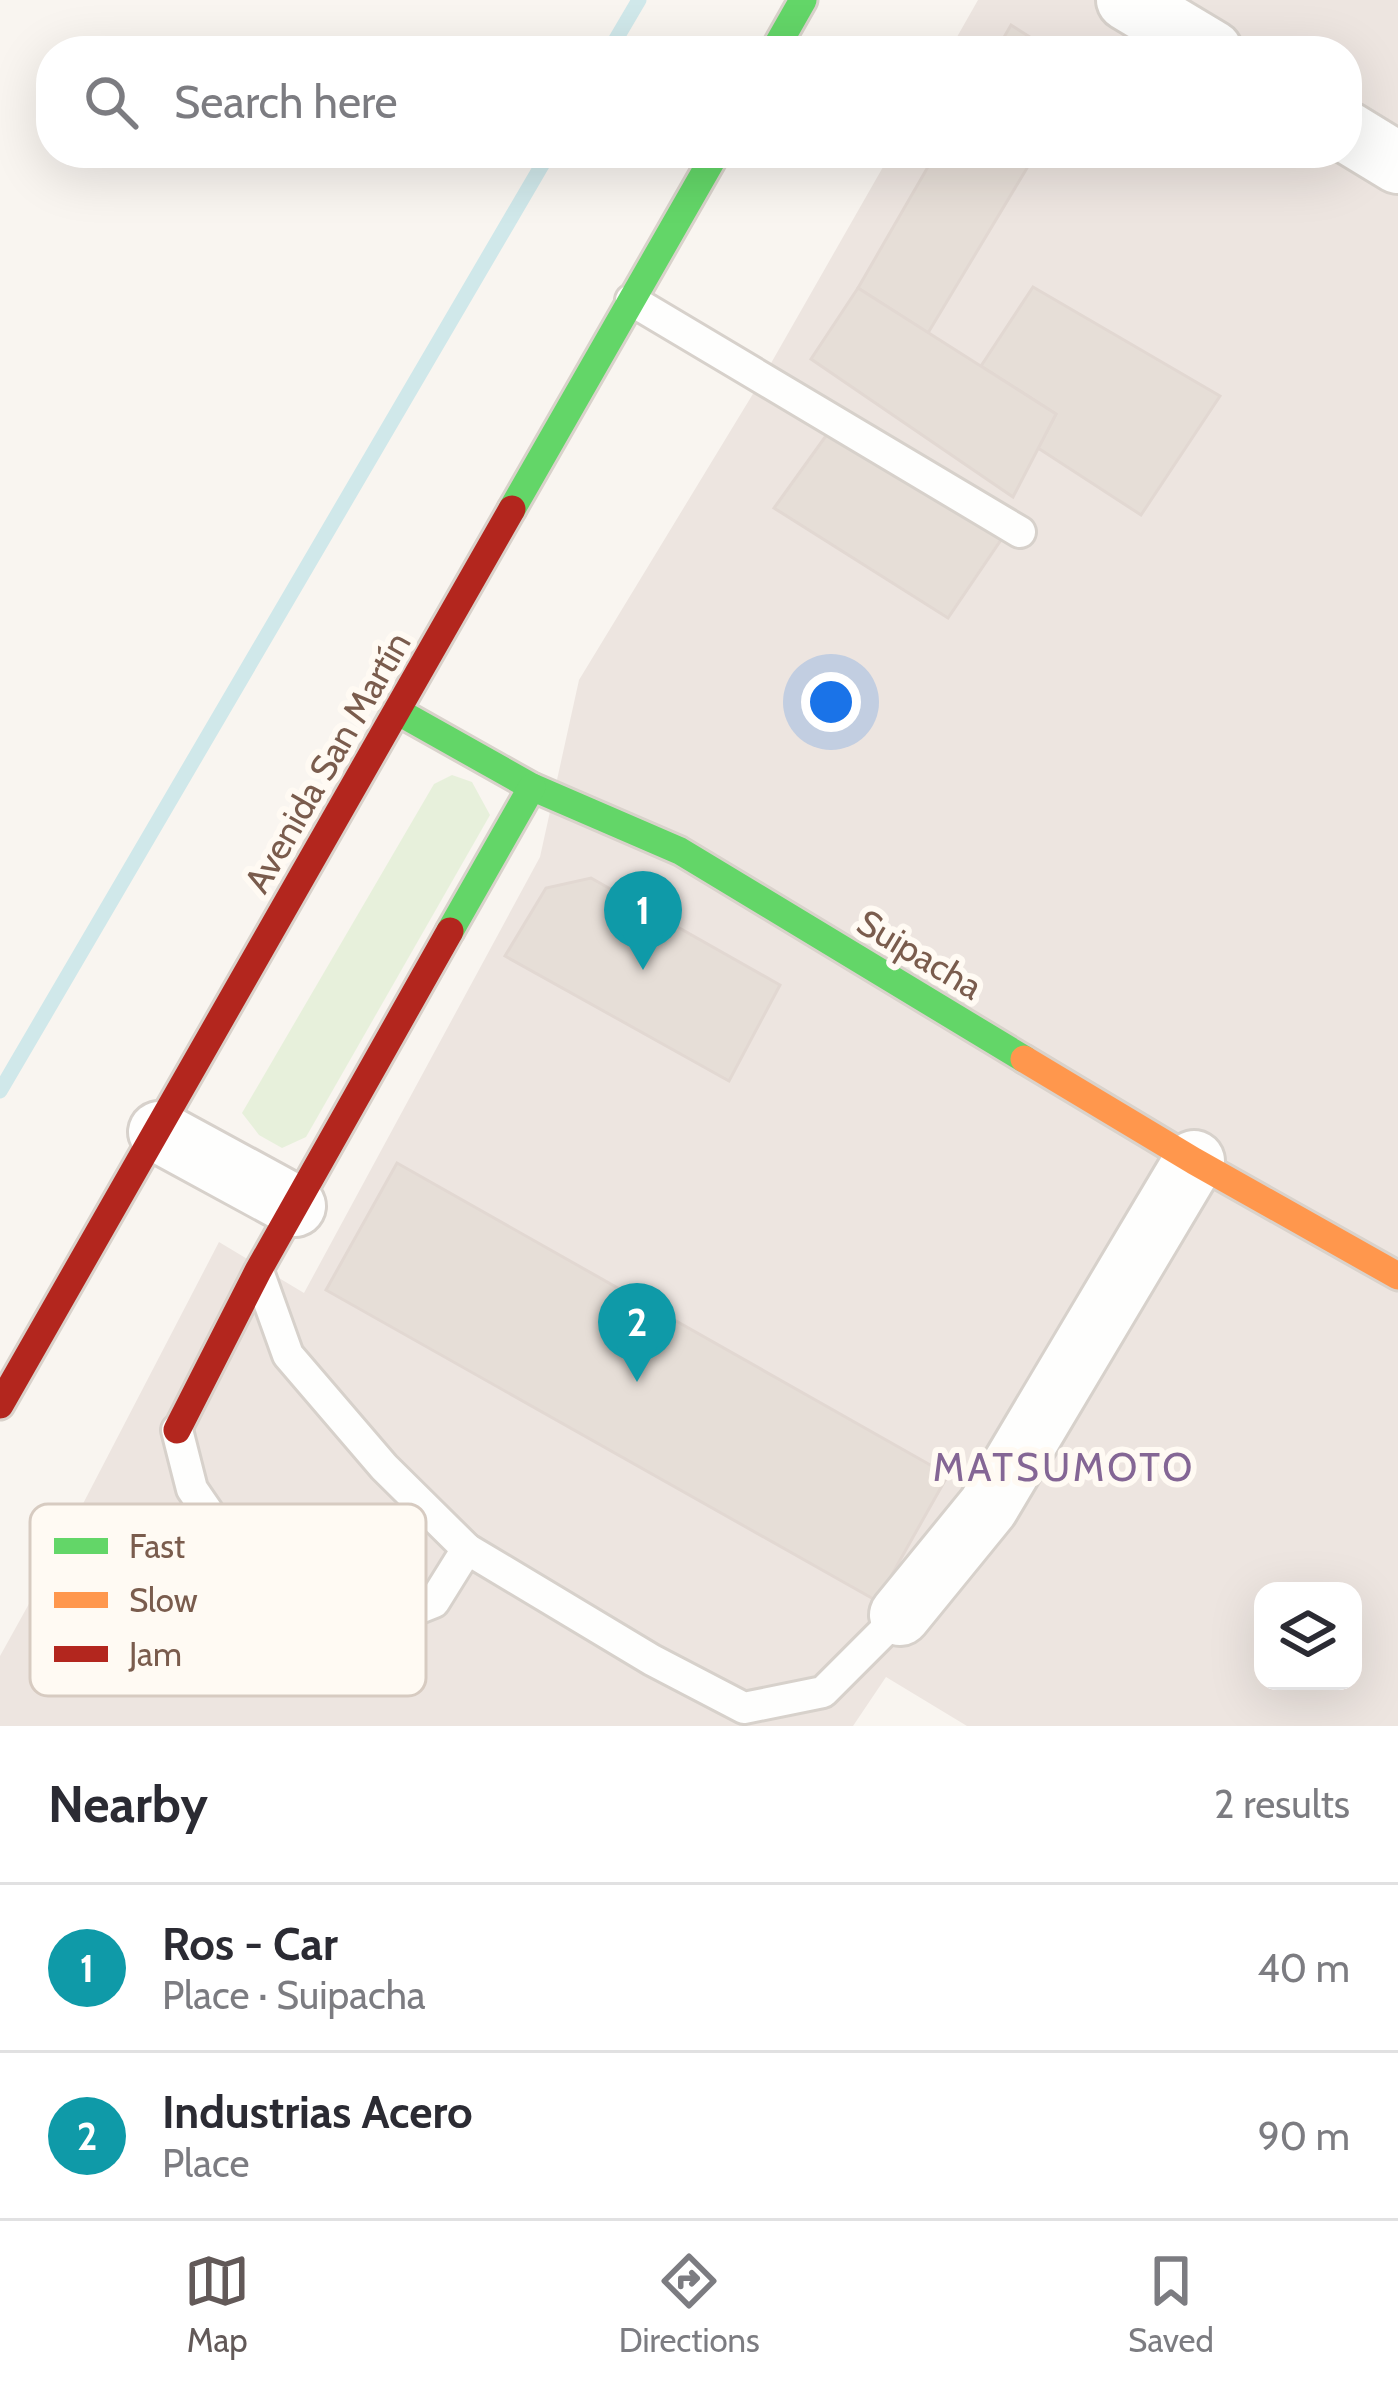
<!DOCTYPE html>
<meta charset="utf-8">
<style>
:root{--surface:#fff;--page:#f7f7f7;--text:#2b2b33;--muted:#7c7c81;--line:#e1e1e2;--accent:#625958}
body{margin:0;font-family:Cabin,sans-serif;background:var(--page);color:var(--text)}
.controls{position:absolute;right:36px;bottom:36px;display:grid;overflow:hidden;border-radius:24px;box-shadow:0 12px 48px #0002}
.controls button{width:108px;height:108px;display:grid;place-items:center;padding:0;border:0;border-bottom:3px solid var(--line);background:var(--surface);color:var(--text);font:60px sans-serif}
.you{position:absolute;left:831px;top:702px;width:42px;height:42px;margin:-30px;border:9px solid #fff;border-radius:50%;background:#1a73e8;box-shadow:0 0 0 18px #1a73e833}
.badge{display:grid;place-items:center;width:78px;height:78px;border-radius:50%;background:var(--accent);color:#fff;font-size:39px;font-weight:700}
.pin{position:absolute;translate:-50% -99px;filter:drop-shadow(0 3px 6px #0008)}
.pin::after{content:'';position:absolute;top:63px;width:42px;height:36px;background:inherit;clip-path:polygon(0 0,100% 0,50% 100%)}
.list{margin:0;padding:0;list-style:none}
h2{display:flex;justify-content:space-between;align-items:center;height:156px;margin:0;padding:0 48px;font-size:51px}
h2 small{font-size:39px;font-weight:400;color:var(--muted)}
.list li{display:grid;grid-template-columns:78px 1fr auto;gap:36px;align-items:center;box-sizing:border-box;height:168px;padding:0 48px;border-top:3px solid var(--line)}
.list b{display:block;font-size:45px;white-space:nowrap}
.list p{margin:0;font-size:39px;white-space:nowrap;color:var(--muted)}
.list em{font-size:39px;font-style:normal;color:var(--muted)}
.icon{flex:none;width:66px;height:66px;fill:none;stroke:currentColor;stroke-width:2;stroke-linecap:round;stroke-linejoin:round}
.map{position:relative;flex:none;width:1398px;height:1726px;overflow:hidden}
.search{position:absolute;background:var(--surface);box-shadow:0 12px 48px #0002;left:36px;right:36px;top:36px;height:132px;display:flex;align-items:center;gap:30px;box-sizing:border-box;padding:0 42px;border-radius:48px;color:var(--muted);font-size:45px}
.sheet{height:492px;background:var(--surface)}
nav{display:flex;justify-content:space-around;align-items:center;box-sizing:border-box;height:168px;border-top:3px solid var(--line);background:var(--surface);font-size:33px;color:var(--muted)}
nav a{display:grid;justify-items:center;gap:6px}
nav .on{color:var(--accent)}
.map>svg:first-child{display:block}
.industrial{fill:#ede5e0;fill-rule:evenodd}
.green{fill:#e7f0db}
.lines{fill:none;stroke-linecap:round;stroke-linejoin:round}
.stream{stroke:#d0e8ea;stroke-width:15}
.building{fill:#e6ded7;stroke:#e2d8d2;stroke-width:3}
.lane-casing{stroke:#d7d1cb;stroke-width:36}
.street-casing{stroke:#d7d1cb;stroke-width:66}
.fast-casing{stroke:#d9d2cb;stroke-width:33}
.slow-casing{stroke:#d9d2cb;stroke-width:33}
.jam-casing{stroke:#d9d2cb;stroke-width:33}
.lane{stroke:#fefefd;stroke-width:30}
.street{stroke:#fefefd;stroke-width:60}
.fast{stroke:#63d668;stroke-width:27}
.slow{stroke:#ff974d;stroke-width:27}
.jam{stroke:#b3261e;stroke-width:27}
.labels{text-anchor:middle;dominant-baseline:central;stroke-width:12;stroke-linejoin:round;paint-order:stroke}
.street-label{font-size:36px;fill:#7a5c4d;stroke:#fffaf3}
.neighbourhood-label{font-size:39px;letter-spacing:3px;fill:#846695;stroke:#fffaf3}
.key{fill:#fffaf3;stroke:#d7cbc1;stroke-width:3}
.key-label{font-size:33px;fill:#7a5c4d}
</style>
<div class="map">
<svg width="1398" height="1726" viewBox="0 0 1398 1726">
<rect width="100%" height="100%" fill="#f9f5f0"/>
<path class="industrial" d="M 978,0 L 1398,0 L 1398,1726 L 967,1726 L 886,1677 L 853,1726 L 0,1726 L 0,1656 L 60,1548 L 219,1242 L 304,1293 L 540,857 L 579,680 L 762,379 L 891,153 L 1347,153 L 1347,51 L 949,51 ZM 1263,1591 L 1353,1591 L 1353,1681 L 1263,1681 Z"/>
<path class="green" d="M 452,775 L 472,782 L 490,815 L 306,1137 L 282,1148 L 259,1135 L 242,1113 L 434,784 Z"/>
<g class="lines">
<g class="stream">
<path d="M 609,51 L 639,0"/>
<path d="M 0,1091 L 549,153"/>
</g>
</g>
<g class="building">
<path d="M 1011,25 L 1052,51 L 996,51 Z"/>
<path d="M 936,153 L 1036,153 L 928,333 L 858,288 Z"/>
<path d="M 1033,287 L 1220,396 L 1141,515 L 1038,448 L 1056,414 L 981,366 Z"/>
<path d="M 858,288 L 1056,414 L 1013,497 L 811,359 Z"/>
<path d="M 833,426 L 1005,534 L 948,618 L 774,508 Z"/>
<path d="M 591,878 L 780,985 L 729,1081 L 505,956 L 546,888 Z"/>
<path d="M 397,1163 L 948,1475 L 877,1601 L 326,1290 Z"/>
</g>
<g class="lines">
<g class="lane-casing">
<g id="lane">
<path d="M 631,300 L 1020,532"/>
<path d="M 259,1274 L 288,1355 L 384,1467 L 467,1549 L 652,1660 L 744,1708 L 823,1692 L 900,1615"/>
<path d="M 177,1430 L 192,1489 L 240,1559 L 310,1612 L 384,1622 L 434,1602 L 467,1549"/>
</g>
</g>
<g class="street-casing">
<g id="street">
<path d="M 1127,0 L 1212,51"/>
<path d="M 1347,132 L 1398,163"/>
<path d="M 159,1132 L 295,1206"/>
<path d="M 900,1615 L 988,1507 L 1194,1161"/>
</g>
</g>
<g class="fast-casing">
<g id="fast">
<path d="M 774,51 L 803,0"/>
<path d="M 512,509 L 716,153"/>
<path d="M 397,711 L 532,787 L 680,851 L 1024,1059"/>
<path d="M 450,931 L 532,787"/>
</g>
</g>
<g class="slow-casing">
<path id="slow" d="M 1024,1059 L 1194,1161 L 1398,1276"/>
</g>
<g class="jam-casing">
<g id="jam">
<path d="M 0,1405 L 512,509"/>
<path d="M 177,1430 L 258,1271 L 450,931"/>
</g>
</g>
<use href="#lane" class="lane"/>
<use href="#street" class="street"/>
<use href="#fast" class="fast"/>
<use href="#slow" class="slow"/>
<use href="#jam" class="jam"/>
</g>
<g class="labels">
<g class="street-label">
<text transform="translate(327 762) rotate(-60)">Avenida San Martín</text>
<text transform="translate(920 954) rotate(31)">Suipacha</text>
</g>
<g class="neighbourhood-label">
<text x="1064" y="1467">MATSUMOTO</text>
</g>
</g>
<rect x="30" y="1504" width="396" height="192" rx="18" class="key"/>
<rect x="54" y="1538" width="54" height="16" fill="#63d668"/>
<rect x="54" y="1592" width="54" height="16" fill="#ff974d"/>
<rect x="54" y="1646" width="54" height="16" fill="#b3261e"/>
<g class="key-label">
<text x="129" y="1558">Fast</text>
<text x="129" y="1612">Slow</text>
<text x="129" y="1666">Jam</text>
</g>
</svg>
<div class="controls">
<button><svg class="icon" aria-label="layers" viewBox="0 0 24 24"><path d="M12 4l9 5-9 5-9-5zM3 14l9 5 9-5"/></svg></button>
</div>
<div class="you"></div>
<div class="pin badge" style="left:643px;top:970px;background:#0f9aa8">1</div>
<div class="pin badge" style="left:637px;top:1382px;background:#0f9aa8">2</div>
<div class="search"><svg class="icon" aria-label="search" viewBox="0 0 24 24"><circle cx="10" cy="10" r="6"/><path d="M15 15l6 6"/></svg>Search here</div>
</div>
<section class="sheet">
<h2>Nearby<small>2 results</small></h2>
<ul class="list">
<li><span class="badge" style="background:#0f9aa8">1</span><div><b>Ros - Car</b><p>Place · Suipacha</p></div><em>40 m</em></li>
<li><span class="badge" style="background:#0f9aa8">2</span><div><b>Industrias Acero</b><p>Place</p></div><em>90 m</em></li>
</ul>
</section>
<nav>
<a class="on"><svg class="icon" aria-label="map" viewBox="0 0 24 24"><path d="M3 6l6-2 6 2 6-2v14l-6 2-6-2-6 2zM9 4v14M15 6v14"/></svg>Map</a>
<a><svg class="icon" aria-label="directions" viewBox="0 0 24 24"><path d="M12 3l9 9-9 9-9-9zM9 14v-3h6M13 9l2 2-2 2"/></svg>Directions</a>
<a><svg class="icon" aria-label="saved" viewBox="0 0 24 24"><path d="M7 4h10v16l-5-4-5 4z"/></svg>Saved</a>
</nav>
